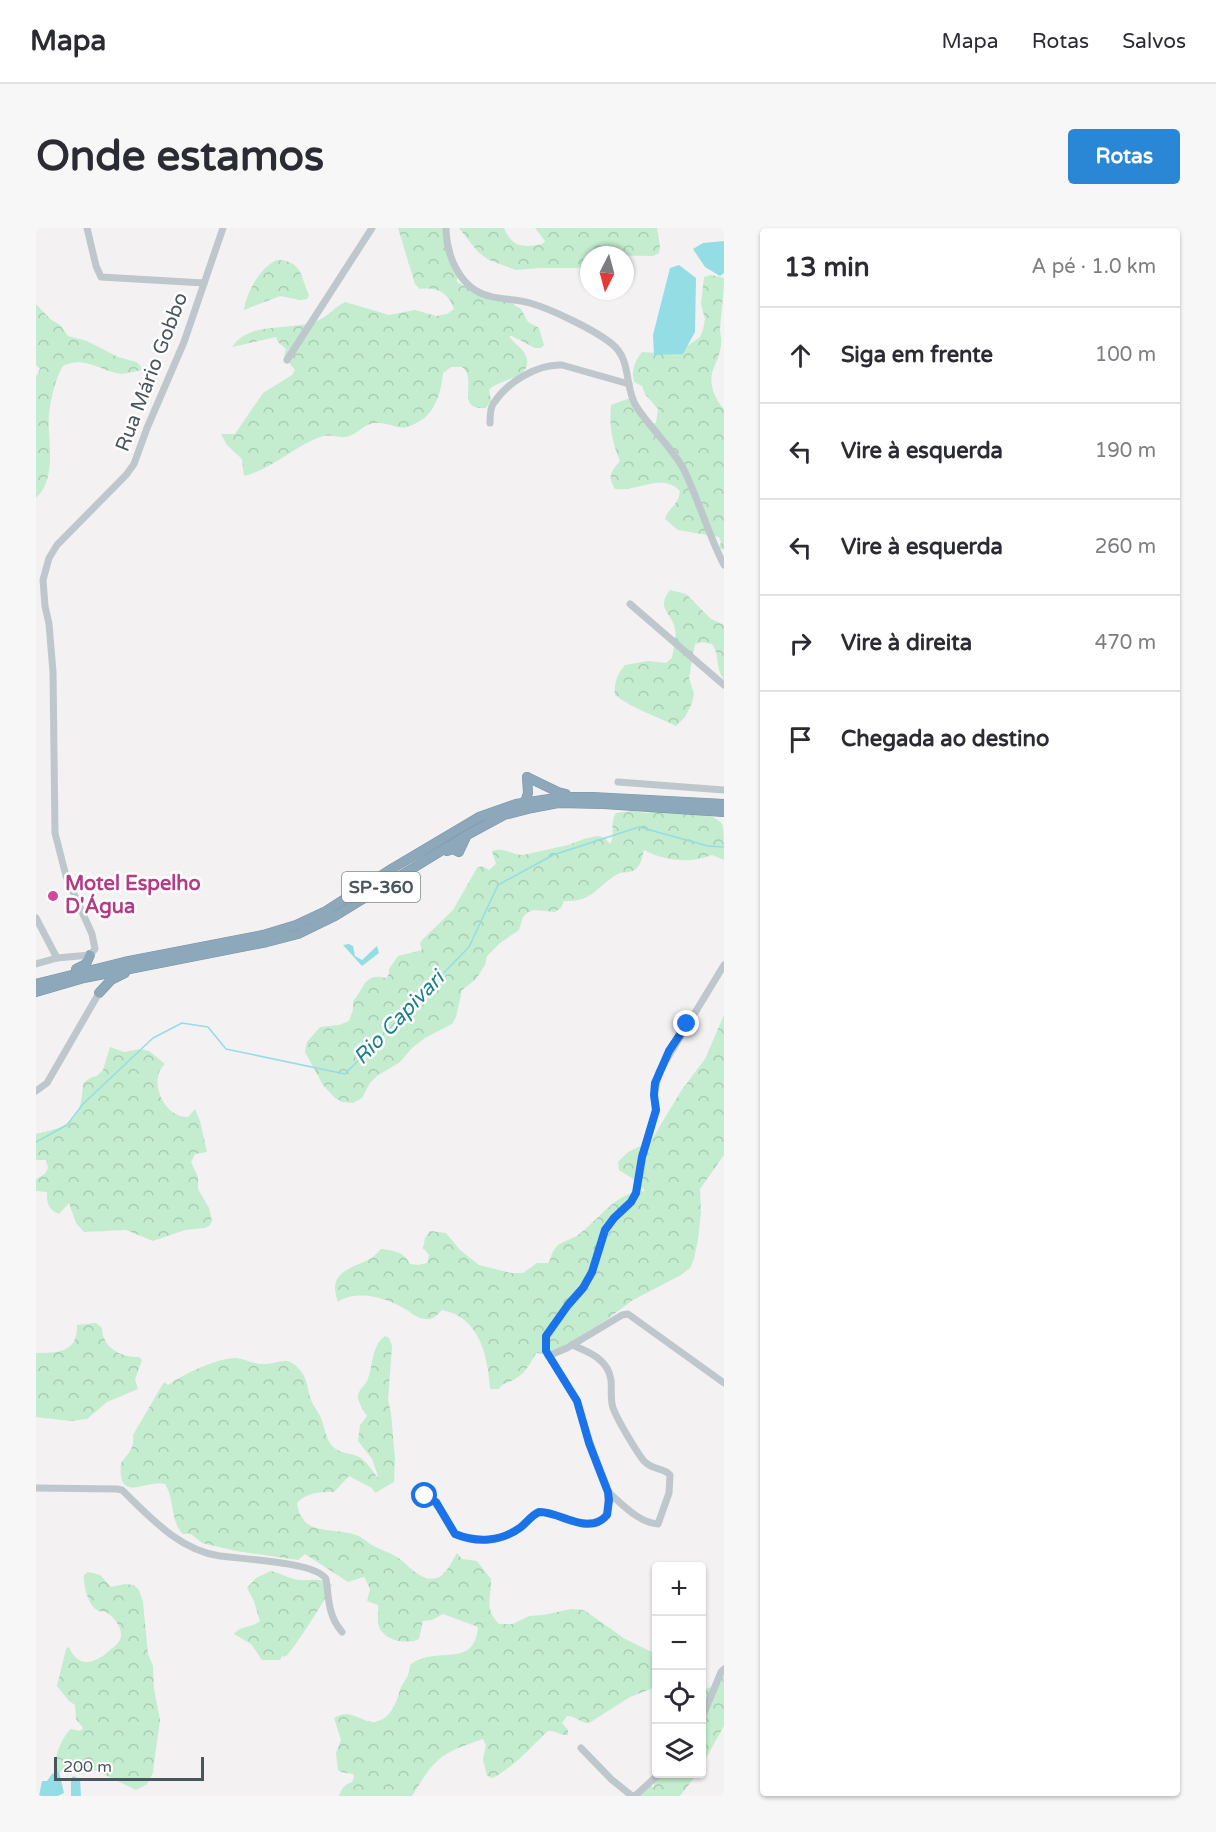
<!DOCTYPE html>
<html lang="pt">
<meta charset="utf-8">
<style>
:root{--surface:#fff;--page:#f7f7f7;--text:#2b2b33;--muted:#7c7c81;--line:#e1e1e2;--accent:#2987d6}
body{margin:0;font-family:"Varela Round",sans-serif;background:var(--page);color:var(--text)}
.controls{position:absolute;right:18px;bottom:18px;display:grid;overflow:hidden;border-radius:6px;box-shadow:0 2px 4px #0004}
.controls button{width:54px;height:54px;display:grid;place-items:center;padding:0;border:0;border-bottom:2px solid var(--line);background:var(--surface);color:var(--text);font:30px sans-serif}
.compass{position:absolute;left:544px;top:18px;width:54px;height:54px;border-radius:50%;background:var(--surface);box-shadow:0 2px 4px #0004;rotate:186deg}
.scale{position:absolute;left:18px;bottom:15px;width:150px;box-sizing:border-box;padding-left:6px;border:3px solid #4a565d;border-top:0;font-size:16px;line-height:21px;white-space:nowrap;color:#4a565d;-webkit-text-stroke:4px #fff;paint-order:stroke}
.stop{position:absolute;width:18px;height:18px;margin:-14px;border:4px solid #1a73e8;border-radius:50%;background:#fff}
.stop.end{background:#1a73e8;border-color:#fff;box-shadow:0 2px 6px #0008}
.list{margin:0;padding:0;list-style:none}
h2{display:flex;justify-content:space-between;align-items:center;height:78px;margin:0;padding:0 24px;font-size:26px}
h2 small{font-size:20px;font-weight:400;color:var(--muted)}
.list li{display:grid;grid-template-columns:39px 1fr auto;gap:18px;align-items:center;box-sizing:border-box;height:96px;padding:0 24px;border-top:2px solid var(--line)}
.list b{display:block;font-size:22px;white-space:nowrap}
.list em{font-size:20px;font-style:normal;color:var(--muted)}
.icon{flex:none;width:33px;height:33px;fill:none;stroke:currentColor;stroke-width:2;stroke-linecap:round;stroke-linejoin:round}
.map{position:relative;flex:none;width:688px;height:1568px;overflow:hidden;border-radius:6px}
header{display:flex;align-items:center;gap:36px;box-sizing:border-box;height:84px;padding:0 30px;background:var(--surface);border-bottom:2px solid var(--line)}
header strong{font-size:28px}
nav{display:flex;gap:33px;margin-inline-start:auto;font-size:21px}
.intro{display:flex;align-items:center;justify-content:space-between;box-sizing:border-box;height:144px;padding:0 36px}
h1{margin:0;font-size:42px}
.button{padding:15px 27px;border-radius:6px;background:var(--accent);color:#fff;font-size:21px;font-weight:700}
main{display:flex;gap:36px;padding:0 36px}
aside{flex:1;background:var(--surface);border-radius:6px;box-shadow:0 2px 4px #0004}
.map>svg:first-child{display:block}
.forest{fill:url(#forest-crowns)}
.water{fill:#95dde5}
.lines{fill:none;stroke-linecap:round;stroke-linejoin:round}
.stream{stroke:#95dde5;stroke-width:1.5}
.highway-casing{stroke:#7994a7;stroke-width:10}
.minor{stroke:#bec7cc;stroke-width:7}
.highway{stroke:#8da8bb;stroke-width:9}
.route{stroke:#1a73e8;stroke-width:8}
.hotel-dot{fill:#d1479c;stroke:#fff;stroke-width:2}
.labels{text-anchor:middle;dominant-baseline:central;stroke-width:5;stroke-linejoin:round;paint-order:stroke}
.shield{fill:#fff;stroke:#80898e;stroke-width:1.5}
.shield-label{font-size:18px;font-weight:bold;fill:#4a565d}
.street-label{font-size:20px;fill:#4a565d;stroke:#fff}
.hotel-label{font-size:20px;font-weight:bold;fill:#b23c85;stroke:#fff;text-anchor:start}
.water-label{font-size:21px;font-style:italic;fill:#18808c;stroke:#fff}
</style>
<header>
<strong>Mapa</strong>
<nav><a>Mapa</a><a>Rotas</a><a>Salvos</a></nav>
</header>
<div class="intro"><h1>Onde estamos</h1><a class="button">Rotas</a></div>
<main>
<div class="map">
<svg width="688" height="1568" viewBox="0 0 688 1568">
<defs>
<pattern id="forest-crowns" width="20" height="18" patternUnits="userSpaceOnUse" patternTransform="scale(1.5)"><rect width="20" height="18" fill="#c4eccf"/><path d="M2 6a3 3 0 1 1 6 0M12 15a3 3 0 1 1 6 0" fill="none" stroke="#aaccb4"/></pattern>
</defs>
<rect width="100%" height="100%" fill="#f3f1f1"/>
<g class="forest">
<path d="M 362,0 L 412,0 L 421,43 L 421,54 L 448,69 L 475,75 L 485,81 L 492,94 L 503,100 L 508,117 L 505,120 L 499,120 L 476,108 L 473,108 C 477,115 485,119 489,126 C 501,151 462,150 453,162 L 455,172 L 450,180 C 417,182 443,151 426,139 L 415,139 L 407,145 C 406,160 400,182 387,191 C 362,208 361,194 339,195 C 327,196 321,207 310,209 C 303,210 295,206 287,208 C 259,217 237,241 208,248 L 206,231 L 191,217 L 185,206 L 199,206 L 227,165 L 256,147 L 259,142 L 248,129 L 250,121 L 242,114 L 240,109 L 196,119 C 213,93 252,103 278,94 C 291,90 297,80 309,74 L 353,87 L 379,82 L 400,88 L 411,86 L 418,81 C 412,64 401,59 384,61 L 379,56 Z"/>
<path d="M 423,0 L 468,0 C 476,19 486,20 506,16 L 509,13 L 499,0 L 621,0 L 624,19 L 623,25 L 617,28 L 553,27 L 553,36 L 541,40 L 504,40 L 480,42 L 453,32 L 442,24 Z"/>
<path d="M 241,32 C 267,33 264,48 273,67 L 271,71 L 265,72 L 244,68 L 208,82 C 210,65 225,38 241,32 Z"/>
<path d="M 675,47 L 688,50 C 688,67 685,84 684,102 C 684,106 686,111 685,115 C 685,125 680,133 677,142 C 672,155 679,172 688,181 L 688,322 L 683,320 L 685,314 L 683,309 L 642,302 L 629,291 C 633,278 642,279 644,263 C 626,244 602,264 579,261 C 571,248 575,244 584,233 C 576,214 573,198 575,177 L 594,170 L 616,196 L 620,195 L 622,181 L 609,166 L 606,158 L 598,154 C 595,142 599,133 606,124 L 635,126 L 650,119 L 664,109 L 667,102 L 669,91 L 665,76 L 668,49 Z"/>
<path d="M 0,76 L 14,91 L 24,97 L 32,108 L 51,113 L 82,129 L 100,134 L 105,138 L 105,142 C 97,144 87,147 80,145 C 61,140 46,128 27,138 C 18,152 11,185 13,202 C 14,224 18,254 0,270 L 0,149 L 4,141 L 0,137 Z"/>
<path d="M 634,362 L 650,366 L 675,391 L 688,397 L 688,452 C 679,440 684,426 676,416 L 667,414 L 659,416 L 653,450 L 658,466 L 656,475 L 649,489 L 640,498 C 620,488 597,481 579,467 C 578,454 581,447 589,437 L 612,433 L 630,435 L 636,430 C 637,422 641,410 639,401 C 636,384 619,381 634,362 Z"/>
<path d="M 634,580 C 646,580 683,586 687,598 C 688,608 688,622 688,632 L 676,627 C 653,636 630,633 608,622 C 606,628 606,635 601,640 C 594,647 587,642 580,647 C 559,660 557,674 528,673 L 525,680 L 519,684 L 498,682 L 491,685 L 487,689 L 483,702 L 464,715 L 451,728 L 449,737 L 440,751 L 426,762 L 420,789 L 416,796 L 389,810 L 376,820 L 364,834 L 341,848 L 334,855 L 326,870 L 317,875 L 306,874 L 299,870 L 287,857 L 269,824 L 271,814 L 284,799 L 303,797 L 313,793 L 317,782 L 317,773 C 329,760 328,744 350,750 L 353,746 L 353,741 L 362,728 L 386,722 L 384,716 L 385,713 L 417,682 L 441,640 L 446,638 L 453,642 L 460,636 L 456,623 C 469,619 473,626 487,627 L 532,617 L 551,610 L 562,608 L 569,610 L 574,616 C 580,606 573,595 580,585 L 596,583 L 611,585 Z"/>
<path d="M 688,787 L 688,927 L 664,961 L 665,985 L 662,1011 L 658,1031 L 654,1040 L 645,1047 L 597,1072 L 570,1092 L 522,1122 L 509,1126 L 500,1125 C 495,1134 490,1145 479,1151 C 473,1155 467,1154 463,1161 L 454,1161 C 452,1129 444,1089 406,1082 C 401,1087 397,1092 390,1091 C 382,1091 376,1085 369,1081 C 351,1070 320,1061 302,1074 C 292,1047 309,1042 330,1033 C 336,1031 341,1025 345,1021 C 359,1023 367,1023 374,1036 L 382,1037 L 391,1035 L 393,1027 L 387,1020 L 389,1010 L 394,1003 L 410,1005 L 424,1022 L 443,1037 L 475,1045 L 487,1045 L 501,1035 L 513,1035 C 515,1029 516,1023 521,1018 C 527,1013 536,1011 542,1007 C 563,992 580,963 609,963 L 602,954 L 583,942 L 582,934 L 592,924 L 615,913 L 645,863 L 669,831 Z"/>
<path d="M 74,819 L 88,824 L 104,821 L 113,823 L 129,836 C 111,852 128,890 152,889 L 159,881 L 164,893 L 171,924 L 159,926 L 155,934 L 162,949 L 162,961 L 173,980 L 176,993 L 174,997 L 169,1000 L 149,1002 L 117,1013 L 90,1002 L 48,1004 L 40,995 L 33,975 L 23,986 C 12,981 11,976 11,964 L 0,963 L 0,951 L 9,946 L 12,940 L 10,932 L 0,932 L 0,906 C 36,898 45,893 47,855 L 56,849 L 61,848 L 67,842 Z"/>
<path d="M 60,1095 L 66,1100 C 66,1119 85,1130 103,1129 L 106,1132 L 99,1151 L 102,1161 L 71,1174 L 51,1191 L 34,1193 L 0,1189 L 0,1125 C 21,1125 42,1125 41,1097 Z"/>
<path d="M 349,1108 L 353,1110 L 356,1118 L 352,1172 L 355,1185 L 359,1232 L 358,1254 L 339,1265 L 336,1260 L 313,1248 L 298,1264 C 284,1264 271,1264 261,1275 C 265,1309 297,1299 320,1307 C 326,1309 331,1314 336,1317 C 344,1322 353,1324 361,1329 C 372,1336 385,1355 401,1350 C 410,1347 416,1333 421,1325 L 426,1331 L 441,1333 L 455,1351 C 456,1370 447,1379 463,1396 L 477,1396 L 493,1388 L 507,1387 L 535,1381 L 548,1382 L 589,1411 L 620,1426 L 620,1459 L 594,1469 L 553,1495 C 544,1495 540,1488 531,1488 L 526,1495 L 532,1502 L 532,1507 C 525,1508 520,1502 512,1503 C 493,1521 481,1536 457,1550 L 451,1548 L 447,1531 L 450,1517 L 447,1511 C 403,1526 400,1529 376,1568 L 303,1568 C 306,1560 308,1557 316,1554 L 318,1549 L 317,1546 L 305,1544 L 302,1542 L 300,1525 L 305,1512 L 298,1490 C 315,1479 328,1496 339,1494 C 354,1492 361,1474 364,1462 C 367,1453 373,1451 374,1437 C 400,1416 438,1443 442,1399 L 407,1386 L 396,1392 L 387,1393 L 383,1411 C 372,1417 351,1413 344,1401 C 340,1395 343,1384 342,1377 L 331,1373 L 334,1361 L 329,1350 L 327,1349 L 312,1354 L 269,1326 L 262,1332 L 200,1323 L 166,1315 L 155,1306 L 147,1306 C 134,1294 139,1271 129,1256 C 111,1251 81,1277 85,1235 C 92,1226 99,1220 97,1207 L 128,1154 L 132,1157 C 145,1147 184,1129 200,1130 C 209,1131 217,1136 227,1136 C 244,1136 251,1126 264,1142 C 272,1151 271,1162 275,1172 C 277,1178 282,1183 284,1188 C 289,1199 289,1209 296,1218 C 305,1227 316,1224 325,1230 C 333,1236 337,1245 343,1251 L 336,1231 L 322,1213 L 324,1197 L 331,1188 C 328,1183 323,1176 322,1170 C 321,1163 328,1159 331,1153 C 338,1138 334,1120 349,1108 Z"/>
<path d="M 235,1343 C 244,1345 254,1351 263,1352 C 274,1353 288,1349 296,1357 C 295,1363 255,1426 250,1428 C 249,1429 247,1428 246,1428 L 244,1432 L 226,1432 L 215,1416 L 198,1406 C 205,1397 216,1400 224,1393 L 218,1373 L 211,1360 L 220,1350 Z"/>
<path d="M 52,1344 L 64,1347 L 75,1359 L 89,1356 L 98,1357 L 103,1362 L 107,1374 L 112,1426 L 117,1438 L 118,1461 L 124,1492 L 118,1535 L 117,1545 L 111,1556 L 100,1562 L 61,1543 L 49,1540 L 21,1544 C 15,1535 26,1508 35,1501 L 44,1503 L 47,1500 L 40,1491 L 39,1477 L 33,1473 L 21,1458 L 30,1421 L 33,1419 C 42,1441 59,1436 74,1422 C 79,1418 85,1414 85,1407 C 86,1399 77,1388 70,1384 C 67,1383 63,1384 61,1382 C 52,1377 47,1356 48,1347 Z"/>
<path d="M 688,1447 L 688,1498 L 666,1537 L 666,1489 L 671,1472 L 668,1462 L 679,1457 Z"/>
<path d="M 621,1546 L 661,1546 L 644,1568 L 602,1568 L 612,1557 L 618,1559 L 618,1550 Z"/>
</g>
<g class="water">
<path d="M 688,13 L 688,45 L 684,48 L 669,39 L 657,21 L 667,15 Z"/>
<path d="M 643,37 L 660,50 L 659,104 L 647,126 L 618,127 L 617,107 L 634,40 Z"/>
<path d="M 313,716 L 317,718 L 319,728 L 326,732 L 341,718 L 343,725 L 326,738 L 307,717 Z"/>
<path d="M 23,1543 L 28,1565 L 22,1568 L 3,1568 L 6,1553 L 11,1553 L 16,1546 Z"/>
<path d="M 37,1548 L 44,1551 L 45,1568 L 35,1568 L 35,1552 Z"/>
</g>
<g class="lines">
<path class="stream" d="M 0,914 L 31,897 L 47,876 L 117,810 L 146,795 L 172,799 L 190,821 L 309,846 L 433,719 L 462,657 L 517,627 L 603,599 L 672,618 L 688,619"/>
<g class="highway-casing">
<g id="highway">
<path d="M 491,549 L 522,564 L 530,566"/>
<path d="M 489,574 L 492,565 L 491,549"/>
<path d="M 411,623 L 417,621 L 423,624 L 430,609"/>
<path d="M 40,741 L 50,736 L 54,727"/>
<path d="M 0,756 L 88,734 L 227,707 L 260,697 L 290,683 L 357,640 L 443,589 L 480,576 L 526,569 L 556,569 L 688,576"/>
<path d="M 0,764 L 48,750 L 231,714 L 262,706 L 299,688 L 431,607 L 468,587 L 496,580 L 522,575 L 568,576 L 688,584"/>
<path d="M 63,765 L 75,752 L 89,745"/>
</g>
</g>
<g class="minor">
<path d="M 51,0 L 60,38 L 65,49 L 168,55"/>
<path d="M 410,0 C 410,27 424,61 453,68 C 467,72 481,71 494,75 C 515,81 559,102 576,116 C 596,132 588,158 600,178 C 614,200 634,217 647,240 C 663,272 672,306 688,337"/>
<path d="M 251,132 L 336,0"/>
<path d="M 454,195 C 454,188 454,181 457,176 C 471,154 501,136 526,137 L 593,156"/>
<path d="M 594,376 L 688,457"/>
<path d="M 582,554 L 688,562"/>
<path d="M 0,690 L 21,730"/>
<path d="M 0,736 L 21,730 L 54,727 L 59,721 L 56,706 L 30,648 L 19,605 L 17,444 L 13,396 L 9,378 L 7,352 L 13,330 L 21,317 L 90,247 L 98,236 L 111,200 L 148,114 L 187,0"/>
<path d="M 0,863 L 11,855 L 63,765"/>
<path d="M 536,1117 C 553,1124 572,1131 575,1152 C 576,1161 574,1171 577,1180 C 582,1193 599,1221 607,1232 C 616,1243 627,1239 634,1247 L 633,1265 L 622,1296 C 603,1295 586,1276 572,1264"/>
<path d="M 512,1128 L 531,1120 L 586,1087 L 592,1086 L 688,1155"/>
<path d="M 0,1260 L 81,1261 L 86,1262 C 115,1290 143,1322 184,1328 C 206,1331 280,1334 290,1351 C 293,1371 292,1388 306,1404"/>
<path d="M 378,1265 C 405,1272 405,1286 419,1306 C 441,1315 466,1314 485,1299 C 492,1294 497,1284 506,1284 C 515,1283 521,1288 528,1291 C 541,1296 561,1298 571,1287 L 572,1264 L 561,1237 L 541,1173 L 510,1123 L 510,1108 L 532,1077 L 547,1060 L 556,1044 L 569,1002 L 578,990 L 595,974 L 600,965 L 606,929 L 620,882 L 618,867 L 623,844 L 688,737"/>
<path d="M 666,1490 L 685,1444 L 688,1441"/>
<path d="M 545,1520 L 575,1551 L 596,1568 L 600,1567 L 623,1546"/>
</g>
<use href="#highway" class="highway"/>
</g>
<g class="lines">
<path class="route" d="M 389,1268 L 400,1274 L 419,1306 C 441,1315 465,1314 485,1299 C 491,1294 496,1287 503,1284 C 524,1283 552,1309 571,1287 L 573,1272 L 572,1264 L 553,1215 L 541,1173 L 510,1123 L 510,1108 L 532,1077 L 547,1060 L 556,1044 L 569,1002 L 578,990 L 595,974 L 600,965 L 606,929 L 620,882 L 618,867 L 619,855 L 633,823 L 651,796"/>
</g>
<circle class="hotel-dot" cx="17" cy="668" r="6"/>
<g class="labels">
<rect class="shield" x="306" y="644" width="78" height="30" rx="4.5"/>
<g class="shield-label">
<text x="345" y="659">SP-360</text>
</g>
<g class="street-label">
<text transform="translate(116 144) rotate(-69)">Rua Mário Gobbo</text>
</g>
<g class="hotel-label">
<text x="29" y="656">Motel Espelho<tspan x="29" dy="23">D'Água</tspan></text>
</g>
<g class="water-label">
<text transform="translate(363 790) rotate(-46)">Rio Capivari</text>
</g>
</g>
</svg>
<div class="controls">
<button>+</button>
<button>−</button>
<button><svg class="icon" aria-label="locate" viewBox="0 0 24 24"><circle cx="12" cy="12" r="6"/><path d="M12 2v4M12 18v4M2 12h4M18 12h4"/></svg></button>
<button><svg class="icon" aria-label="layers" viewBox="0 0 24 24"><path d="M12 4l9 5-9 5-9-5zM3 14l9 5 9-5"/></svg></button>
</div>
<svg class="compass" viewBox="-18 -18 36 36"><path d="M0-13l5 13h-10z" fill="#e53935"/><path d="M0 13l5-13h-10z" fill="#7c7c81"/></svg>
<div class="scale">200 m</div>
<div class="stop" style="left:389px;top:1268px"></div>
<div class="stop end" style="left:651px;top:796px"></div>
</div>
<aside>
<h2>13 min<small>A pé · 1.0 km</small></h2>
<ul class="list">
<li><svg class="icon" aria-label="ahead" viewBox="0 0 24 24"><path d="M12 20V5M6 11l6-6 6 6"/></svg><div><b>Siga em frente</b></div><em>100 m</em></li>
<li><svg class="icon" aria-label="left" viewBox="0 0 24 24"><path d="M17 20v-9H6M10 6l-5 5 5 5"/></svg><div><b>Vire à esquerda</b></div><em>190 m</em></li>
<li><svg class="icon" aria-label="left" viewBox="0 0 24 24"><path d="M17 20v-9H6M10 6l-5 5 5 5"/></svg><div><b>Vire à esquerda</b></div><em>260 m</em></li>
<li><svg class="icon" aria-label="right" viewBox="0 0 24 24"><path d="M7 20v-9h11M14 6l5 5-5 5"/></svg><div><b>Vire à direita</b></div><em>470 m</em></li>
<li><svg class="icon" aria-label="arrive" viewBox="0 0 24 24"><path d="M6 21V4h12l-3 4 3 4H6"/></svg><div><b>Chegada ao destino</b></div></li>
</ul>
</aside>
</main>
